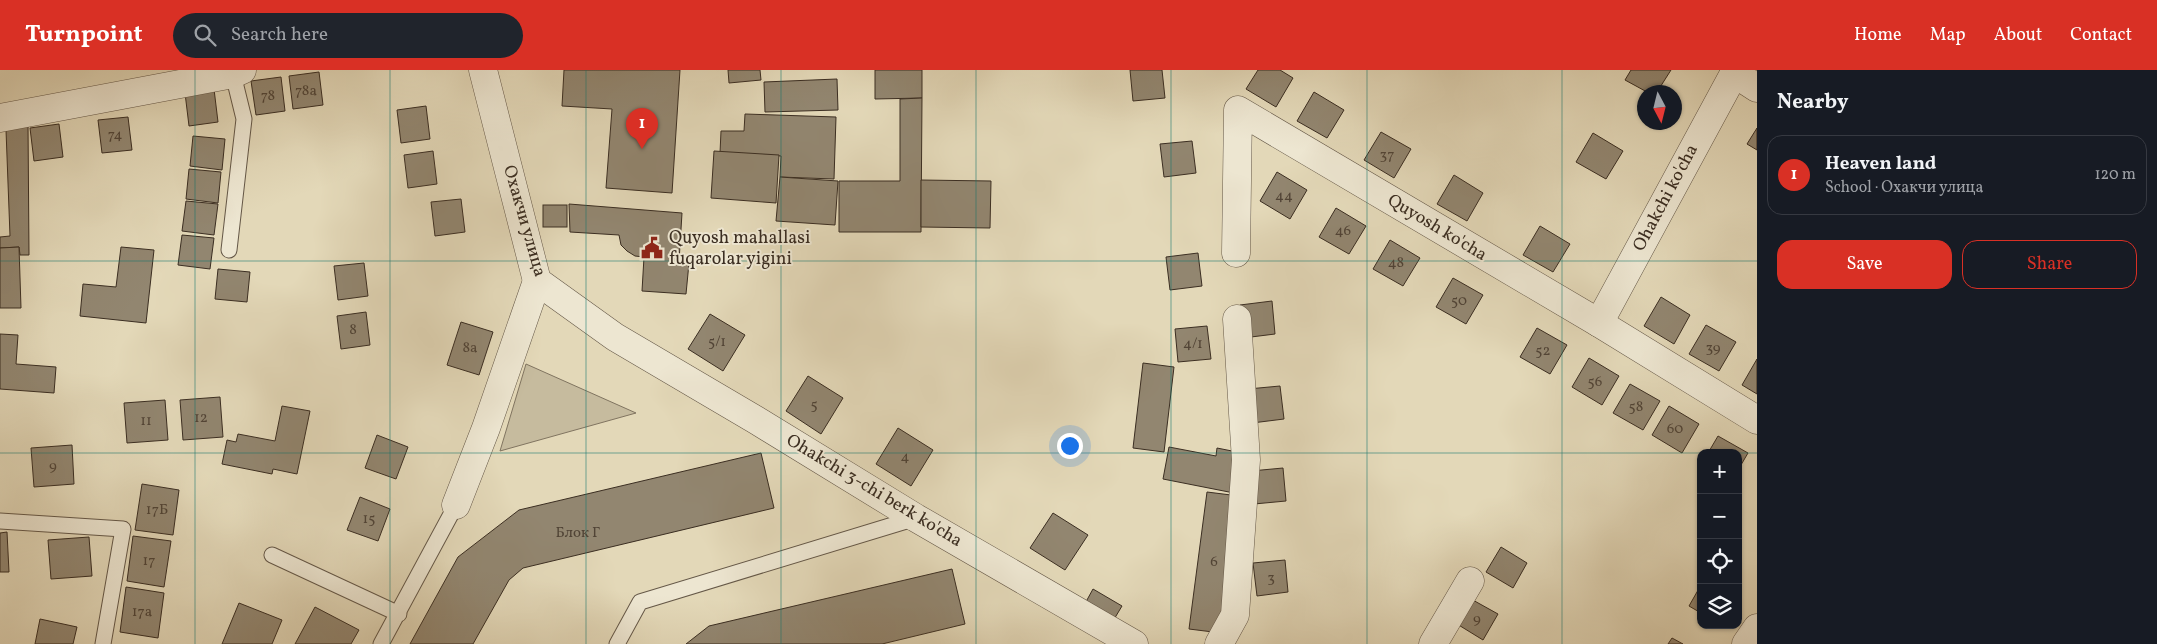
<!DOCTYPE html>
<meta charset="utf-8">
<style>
:root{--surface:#171b24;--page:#20242c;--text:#f1f3f6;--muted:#9ea1a6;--line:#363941;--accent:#d93025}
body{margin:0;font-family:Vollkorn,serif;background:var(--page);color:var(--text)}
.controls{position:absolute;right:15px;bottom:15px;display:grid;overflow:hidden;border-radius:10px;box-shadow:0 1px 4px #0004}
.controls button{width:45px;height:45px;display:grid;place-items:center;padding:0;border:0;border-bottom:1px solid var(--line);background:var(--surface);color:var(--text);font:25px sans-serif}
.compass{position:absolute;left:1637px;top:15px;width:45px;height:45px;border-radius:50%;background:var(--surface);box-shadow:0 1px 4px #0004;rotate:173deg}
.you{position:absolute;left:1069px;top:375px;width:18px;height:18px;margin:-12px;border:4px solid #fff;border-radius:50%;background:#1a73e8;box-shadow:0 0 0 8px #1a73e833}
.badge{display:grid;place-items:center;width:32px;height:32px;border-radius:50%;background:var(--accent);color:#fff;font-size:16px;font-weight:700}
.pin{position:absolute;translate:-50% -41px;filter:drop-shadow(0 1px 2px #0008)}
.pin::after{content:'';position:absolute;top:26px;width:18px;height:15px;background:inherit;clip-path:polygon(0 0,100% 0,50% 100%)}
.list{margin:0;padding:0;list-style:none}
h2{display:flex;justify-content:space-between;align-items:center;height:65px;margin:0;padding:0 20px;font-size:21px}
h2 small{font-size:16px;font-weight:400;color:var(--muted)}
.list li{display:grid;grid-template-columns:32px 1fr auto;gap:15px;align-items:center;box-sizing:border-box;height:80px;margin:0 10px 10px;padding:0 10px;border:1px solid var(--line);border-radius:15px}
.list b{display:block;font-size:19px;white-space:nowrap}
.list p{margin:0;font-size:16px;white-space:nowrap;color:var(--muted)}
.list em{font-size:16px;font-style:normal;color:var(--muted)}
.actions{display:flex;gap:10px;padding:15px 20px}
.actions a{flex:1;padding:11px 0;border:1px solid var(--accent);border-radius:15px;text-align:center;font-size:18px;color:var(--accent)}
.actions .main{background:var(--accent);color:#fff}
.icon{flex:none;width:28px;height:28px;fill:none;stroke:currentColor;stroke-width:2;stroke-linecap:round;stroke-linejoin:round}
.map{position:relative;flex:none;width:1757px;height:574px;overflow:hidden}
header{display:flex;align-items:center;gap:30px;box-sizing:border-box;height:70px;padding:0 25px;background:var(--accent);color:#fff}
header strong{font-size:24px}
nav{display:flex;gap:28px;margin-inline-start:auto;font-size:18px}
.search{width:350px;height:45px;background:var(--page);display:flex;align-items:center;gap:12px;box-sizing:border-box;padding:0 18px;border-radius:28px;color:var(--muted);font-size:19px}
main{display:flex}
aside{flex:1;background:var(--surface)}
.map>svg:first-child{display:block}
.green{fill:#c6bb9e;stroke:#807460}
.building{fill:#928670;stroke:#3b2e22}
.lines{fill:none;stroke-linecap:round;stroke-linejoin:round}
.service-casing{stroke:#655848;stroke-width:17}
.minor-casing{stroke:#655848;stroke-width:29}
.service{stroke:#ede6d1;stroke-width:15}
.minor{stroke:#ede6d1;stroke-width:28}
.grid{fill:none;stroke:#0f766e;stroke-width:1;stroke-opacity:0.55}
.labels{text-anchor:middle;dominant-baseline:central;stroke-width:4;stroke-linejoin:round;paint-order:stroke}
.number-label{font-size:15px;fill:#514436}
.street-label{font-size:18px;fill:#3b2e22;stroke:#ede6d1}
.poi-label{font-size:18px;fill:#3b2e22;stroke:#ede6d1;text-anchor:start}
</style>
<header>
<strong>Turnpoint</strong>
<div class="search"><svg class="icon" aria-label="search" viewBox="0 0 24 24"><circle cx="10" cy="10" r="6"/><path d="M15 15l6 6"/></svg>Search here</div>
<nav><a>Home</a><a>Map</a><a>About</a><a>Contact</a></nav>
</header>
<main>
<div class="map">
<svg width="1757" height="574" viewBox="0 0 1757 574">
<rect width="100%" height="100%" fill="#e3d8b8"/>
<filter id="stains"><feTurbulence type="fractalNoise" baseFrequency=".004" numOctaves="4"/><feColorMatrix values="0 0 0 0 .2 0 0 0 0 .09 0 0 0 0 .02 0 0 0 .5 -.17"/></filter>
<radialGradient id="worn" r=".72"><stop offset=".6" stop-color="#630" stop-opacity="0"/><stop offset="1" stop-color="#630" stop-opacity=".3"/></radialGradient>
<path class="green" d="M 526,294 L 636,343 L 500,381 Z"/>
<g class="building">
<path d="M 564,0 L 680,0 L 672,123 L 606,118 L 612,39 L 562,36 Z"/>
<path d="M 728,0 L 760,0 L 761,10 L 729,13 Z"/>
<path d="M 875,0 L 922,0 L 922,28 L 875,29 Z"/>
<path d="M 1130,0 L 1162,0 L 1165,28 L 1133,31 Z"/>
<path d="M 1258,0 L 1280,0 L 1293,8 L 1276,37 L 1246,19 Z"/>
<path d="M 1631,0 L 1671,0 L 1657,22 L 1647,22 L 1625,10 Z"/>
<path d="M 319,2 L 323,35 L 293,39 L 289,6 Z"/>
<path d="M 281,7 L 285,41 L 256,45 L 251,11 Z"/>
<path d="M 837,9 L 838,40 L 765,42 L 764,12 Z"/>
<path d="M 214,19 L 218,52 L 189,56 L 185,23 Z"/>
<path d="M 1314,22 L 1344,40 L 1327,68 L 1297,51 Z"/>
<path d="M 922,28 L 921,162 L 839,162 L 839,111 L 900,111 L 900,29 Z"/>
<path d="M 426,36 L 430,69 L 401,73 L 397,40 Z"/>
<path d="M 745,44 L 836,47 L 834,109 L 780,107 L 781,86 L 720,83 L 721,61 L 744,61 Z"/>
<path d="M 128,47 L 132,80 L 102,83 L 98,50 Z"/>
<path d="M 59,54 L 63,87 L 34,91 L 30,58 Z"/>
<path d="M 28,55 L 29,185 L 20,185 L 19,177 L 0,178 L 0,167 L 10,166 L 6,60 Z"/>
<path d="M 1757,58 L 1757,80 L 1747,74 Z"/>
<path d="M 1381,62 L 1411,79 L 1394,108 L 1364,90 Z"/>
<path d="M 1593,63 L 1623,81 L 1606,109 L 1576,92 Z"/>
<path d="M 193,66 L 225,69 L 222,100 L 190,96 Z"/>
<path d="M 1192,71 L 1196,103 L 1164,107 L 1160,74 Z"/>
<path d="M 433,81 L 437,114 L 408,118 L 404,85 Z"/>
<path d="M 714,81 L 779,85 L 776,133 L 711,128 Z"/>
<path d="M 189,99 L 221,102 L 218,133 L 186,129 Z"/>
<path d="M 1277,102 L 1307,120 L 1290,149 L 1260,131 Z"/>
<path d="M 1454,105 L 1483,123 L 1467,151 L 1437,134 Z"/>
<path d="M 780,107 L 838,111 L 835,155 L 776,151 Z"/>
<path d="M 921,110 L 991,111 L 990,158 L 921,157 Z"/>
<path d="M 461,129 L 465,162 L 435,166 L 431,132 Z"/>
<path d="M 186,131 L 218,134 L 214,165 L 182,161 Z"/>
<path d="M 569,134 L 682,143 L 679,192 L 689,193 L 686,224 L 642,221 L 644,187 L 635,186 L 627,181 L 621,175 L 619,165 L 570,162 Z"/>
<rect x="543" y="135" width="24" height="22"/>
<path d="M 1336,138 L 1366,156 L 1349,184 L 1319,167 Z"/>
<path d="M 1540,156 L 1570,174 L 1553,202 L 1523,185 Z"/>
<path d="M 182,165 L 214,168 L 210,199 L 178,195 Z"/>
<path d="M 1390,170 L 1420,188 L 1403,216 L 1373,199 Z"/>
<path d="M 19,177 L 21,238 L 0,238 L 0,178 Z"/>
<path d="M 121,177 L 154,180 L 146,253 L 80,246 L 83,214 L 116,217 Z"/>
<path d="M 1198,183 L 1202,216 L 1170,220 L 1166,187 Z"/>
<path d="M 364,193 L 368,226 L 338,230 L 334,196 Z"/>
<path d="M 218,199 L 250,202 L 247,232 L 215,229 Z"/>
<path d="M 1453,208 L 1483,225 L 1466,254 L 1436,237 Z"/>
<path d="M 1661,227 L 1690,245 L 1674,274 L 1644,256 Z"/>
<path d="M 1272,231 L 1275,264 L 1243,268 L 1240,235 Z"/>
<path d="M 366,242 L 370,275 L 341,279 L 337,246 Z"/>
<path d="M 710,244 L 745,265 L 723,301 L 688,279 Z"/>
<path d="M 461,252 L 493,262 L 479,305 L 447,295 Z"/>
<path d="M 1706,255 L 1736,272 L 1719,301 L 1689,284 Z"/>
<path d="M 1207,256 L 1211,289 L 1178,292 L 1175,259 Z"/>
<path d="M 1537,258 L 1567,275 L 1550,304 L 1520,287 Z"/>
<path d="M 0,264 L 18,265 L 16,294 L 56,297 L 54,323 L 0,319 Z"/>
<path d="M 1589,288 L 1619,306 L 1602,335 L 1572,317 Z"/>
<path d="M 1757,289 L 1757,324 L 1742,315 Z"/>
<path d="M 1143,293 L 1174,297 L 1164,382 L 1133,378 Z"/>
<path d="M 808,306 L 843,328 L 821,364 L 786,341 Z"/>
<path d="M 1630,314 L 1660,331 L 1643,360 L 1613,343 Z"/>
<path d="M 1280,316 L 1284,349 L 1252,353 L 1248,319 Z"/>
<path d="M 220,327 L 223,367 L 183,370 L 180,330 Z"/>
<path d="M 165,330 L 168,370 L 127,373 L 124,333 Z"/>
<path d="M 282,336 L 310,341 L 297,404 L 273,399 L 272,404 L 222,394 L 227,370 L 236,372 L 238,364 L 275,371 Z"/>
<path d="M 1669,336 L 1699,354 L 1682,383 L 1652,365 Z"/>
<path d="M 898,358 L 933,380 L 911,416 L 876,394 Z"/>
<path d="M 377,365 L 408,377 L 396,409 L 365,398 Z"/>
<path d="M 1718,366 L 1748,383 L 1738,400 L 1738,383 L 1708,383 Z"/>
<path d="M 72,375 L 74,414 L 34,417 L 31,378 Z"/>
<path d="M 1169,377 L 1216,386 L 1217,378 L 1242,383 L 1234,423 L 1163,409 Z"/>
<path d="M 761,383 L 774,438 L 523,498 L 509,510 L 473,574 L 410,574 L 458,487 L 519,440 Z"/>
<path d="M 1283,398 L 1286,431 L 1254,434 L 1251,401 Z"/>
<path d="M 142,414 L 179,420 L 173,465 L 135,460 Z"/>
<path d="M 1207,422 L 1239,426 L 1221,563 L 1189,559 Z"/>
<path d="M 360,427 L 390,439 L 378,471 L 347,460 Z"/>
<path d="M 1053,443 L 1088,465 L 1065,500 L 1030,478 Z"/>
<path d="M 7,462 L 9,502 L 0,502 L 0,463 Z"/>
<path d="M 133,466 L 171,471 L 164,517 L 127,511 Z"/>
<path d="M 89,467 L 92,506 L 51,509 L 48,470 Z"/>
<path d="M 1501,477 L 1527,493 L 1513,518 L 1486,502 Z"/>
<path d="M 1285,490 L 1288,522 L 1257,526 L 1253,493 Z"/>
<path d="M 952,499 L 965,554 L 882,574 L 686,574 L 709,556 Z"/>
<path d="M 1701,515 L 1701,543 L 1689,536 Z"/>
<path d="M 126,517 L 164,523 L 158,568 L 120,562 Z"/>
<path d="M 1093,519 L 1122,536 L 1110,556 L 1082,539 Z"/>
<path d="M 1471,529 L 1498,544 L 1483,570 L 1457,554 Z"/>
<path d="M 239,533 L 282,550 L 272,574 L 222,574 Z"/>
<path d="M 315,537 L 359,560 L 351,574 L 295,574 Z"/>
<path d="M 40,549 L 77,557 L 73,574 L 35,574 Z"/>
<path d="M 1672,568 L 1683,574 L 1668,574 Z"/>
</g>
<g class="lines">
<g class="service-casing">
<g id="service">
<path d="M 229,180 L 244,49 L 233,4"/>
<path d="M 0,451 L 123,459 L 103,574"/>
<path d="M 272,485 L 399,544"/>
<path d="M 381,574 L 456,435"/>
<path d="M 617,574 L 640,532 L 916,448"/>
</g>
</g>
<g class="minor-casing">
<g id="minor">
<path d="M 483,0 L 537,211 L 615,267 L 756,350 L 916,448 L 1134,574"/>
<path d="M 1734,3 L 1757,18"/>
<path d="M 0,48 L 233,4 L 242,0"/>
<path d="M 1236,183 L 1238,40 L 1599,253 L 1757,350"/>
<path d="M 1599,253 L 1736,0"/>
<path d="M 456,435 L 486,358 L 537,211"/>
<path d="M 1219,574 L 1235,545 L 1246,390 L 1237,249"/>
<path d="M 1433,574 L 1470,511"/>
<path d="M 1746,574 L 1757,558"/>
</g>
</g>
<use href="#service" class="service"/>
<use href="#minor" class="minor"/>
</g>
<path class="grid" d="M 195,0 L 195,574M 390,0 L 390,574M 586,0 L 586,574M 781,0 L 781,574M 976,0 L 976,574M 1171,0 L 1171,574M 1367,0 L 1367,574M 1562,0 L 1562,574M 0,191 L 1757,191M 0,383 L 1757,383"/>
<defs>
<g id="civic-bare" transform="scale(1.725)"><path d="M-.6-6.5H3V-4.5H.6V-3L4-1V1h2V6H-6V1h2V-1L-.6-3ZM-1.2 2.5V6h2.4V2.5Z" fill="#8f2418" stroke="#ede6d1" stroke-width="2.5" paint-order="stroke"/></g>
</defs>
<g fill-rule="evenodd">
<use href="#civic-bare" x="652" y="178"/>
</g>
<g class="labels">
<g class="number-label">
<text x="306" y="21">78a</text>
<text x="268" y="26">78</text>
<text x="115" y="65">74</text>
<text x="1387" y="85">37</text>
<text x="1284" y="126">44</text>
<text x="1343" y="161">46</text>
<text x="1396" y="193">48</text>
<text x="1459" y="231">50</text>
<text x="353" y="260">8</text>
<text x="717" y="272">5/1</text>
<text x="1193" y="274">4/1</text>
<text x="470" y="278">8a</text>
<text x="1713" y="278">39</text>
<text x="1543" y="281">52</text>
<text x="1595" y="312">56</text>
<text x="814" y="335">5</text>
<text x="1636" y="337">58</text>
<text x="201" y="348">12</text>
<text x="146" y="351">11</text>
<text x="1675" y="359">60</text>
<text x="905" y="387">4</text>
<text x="53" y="396">9</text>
<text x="157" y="440">17Б</text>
<text x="369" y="449">15</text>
<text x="578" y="463">Блок Г</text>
<text x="149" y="491">17</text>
<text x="1214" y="492">6</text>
<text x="1271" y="508">3</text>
<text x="142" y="542">17a</text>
<text x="1477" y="549">9</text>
</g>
<g class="street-label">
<text transform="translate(1666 128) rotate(-62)">Ohakchi ko'cha</text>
<text transform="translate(524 151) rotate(74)">Охакчи улица</text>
<text transform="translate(1437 158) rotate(31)">Quyosh ko'cha</text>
<text transform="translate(874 421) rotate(31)">Ohakchi 3-chi berk ko'cha</text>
</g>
<g class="poi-label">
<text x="669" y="168">Quyosh mahallasi<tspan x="669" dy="21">fuqarolar yigini</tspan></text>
</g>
</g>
<rect width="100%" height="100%" filter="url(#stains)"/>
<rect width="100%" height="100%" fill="url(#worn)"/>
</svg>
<div class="controls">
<button>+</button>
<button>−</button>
<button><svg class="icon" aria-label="locate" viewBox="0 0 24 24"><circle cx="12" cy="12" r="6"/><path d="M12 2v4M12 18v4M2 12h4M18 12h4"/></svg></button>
<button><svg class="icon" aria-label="layers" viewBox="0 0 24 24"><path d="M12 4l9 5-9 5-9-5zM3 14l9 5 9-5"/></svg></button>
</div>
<svg class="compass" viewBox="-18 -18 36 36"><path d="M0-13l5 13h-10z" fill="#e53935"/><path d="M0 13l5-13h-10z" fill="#9ea1a6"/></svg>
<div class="you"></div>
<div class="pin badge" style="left:642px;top:79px">1</div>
</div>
<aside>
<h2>Nearby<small></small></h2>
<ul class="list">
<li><span class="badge">1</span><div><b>Heaven land</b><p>School · Охакчи улица</p></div><em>120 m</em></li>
</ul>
<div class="actions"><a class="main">Save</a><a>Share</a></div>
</aside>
</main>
